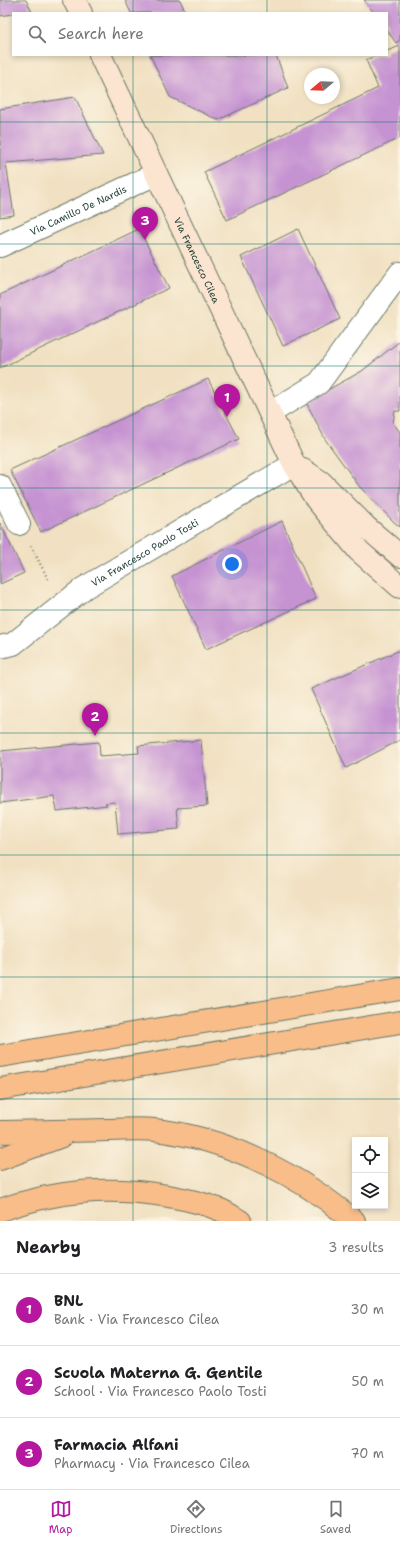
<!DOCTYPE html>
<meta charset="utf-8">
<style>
:root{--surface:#fff;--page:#f2f2f2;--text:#202124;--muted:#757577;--line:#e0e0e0;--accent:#b5179e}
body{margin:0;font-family:"Shantell Sans",sans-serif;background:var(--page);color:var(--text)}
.controls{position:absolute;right:12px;bottom:12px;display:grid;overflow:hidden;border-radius:0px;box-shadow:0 2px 6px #0003}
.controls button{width:36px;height:36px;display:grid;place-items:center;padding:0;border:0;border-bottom:1px solid var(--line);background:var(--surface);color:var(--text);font:20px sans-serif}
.compass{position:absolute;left:304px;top:68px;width:36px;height:36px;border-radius:50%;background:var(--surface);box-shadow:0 2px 6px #0003;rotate:251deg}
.you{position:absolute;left:232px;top:564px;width:14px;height:14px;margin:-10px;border:3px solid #fff;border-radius:50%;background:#1a73e8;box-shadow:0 0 0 6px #1a73e833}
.badge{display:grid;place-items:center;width:26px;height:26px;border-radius:50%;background:var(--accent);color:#fff;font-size:13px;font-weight:700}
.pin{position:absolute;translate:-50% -33px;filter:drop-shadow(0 1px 2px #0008)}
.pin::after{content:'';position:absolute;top:21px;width:14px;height:12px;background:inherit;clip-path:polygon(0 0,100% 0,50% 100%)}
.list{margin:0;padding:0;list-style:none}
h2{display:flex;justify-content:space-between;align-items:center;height:52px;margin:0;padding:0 16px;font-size:17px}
h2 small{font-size:13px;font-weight:400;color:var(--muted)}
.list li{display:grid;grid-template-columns:26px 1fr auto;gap:12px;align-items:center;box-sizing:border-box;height:72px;padding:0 16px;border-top:1px solid var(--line)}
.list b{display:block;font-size:15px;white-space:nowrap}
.list p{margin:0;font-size:13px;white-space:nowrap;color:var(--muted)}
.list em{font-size:13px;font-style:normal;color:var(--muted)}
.icon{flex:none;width:22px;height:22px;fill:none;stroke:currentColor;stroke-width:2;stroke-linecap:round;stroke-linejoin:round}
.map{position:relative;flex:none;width:400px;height:1221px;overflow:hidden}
.search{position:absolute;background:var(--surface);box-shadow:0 2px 6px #0003;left:12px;right:12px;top:12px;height:44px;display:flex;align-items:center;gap:10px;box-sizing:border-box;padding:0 14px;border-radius:0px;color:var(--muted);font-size:15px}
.sheet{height:268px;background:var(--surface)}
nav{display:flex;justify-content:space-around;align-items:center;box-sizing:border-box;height:56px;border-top:1px solid var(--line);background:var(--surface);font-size:11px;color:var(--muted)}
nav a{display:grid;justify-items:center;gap:2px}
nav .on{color:var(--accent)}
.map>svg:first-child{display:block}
.building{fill:#c592d2}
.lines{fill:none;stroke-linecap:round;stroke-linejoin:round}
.minor-casing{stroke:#687666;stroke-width:24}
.tertiary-casing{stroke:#687666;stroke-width:24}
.secondary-casing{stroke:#687666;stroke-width:24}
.motorway-casing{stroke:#687666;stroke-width:24}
.path{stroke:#687666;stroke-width:2.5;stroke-dasharray:1 3;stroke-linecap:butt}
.minor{stroke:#fff;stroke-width:22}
.tertiary{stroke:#fff;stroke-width:22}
.secondary{stroke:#fce5d0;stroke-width:22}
.motorway{stroke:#f8bd89;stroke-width:22}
.grid{fill:none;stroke:#0f766e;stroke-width:1;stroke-opacity:0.55}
.labels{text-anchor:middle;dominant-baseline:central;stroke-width:3;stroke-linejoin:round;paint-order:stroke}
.street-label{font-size:10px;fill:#1f3d34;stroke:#fcf5e5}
</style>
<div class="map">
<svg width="400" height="1221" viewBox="0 0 400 1221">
<rect width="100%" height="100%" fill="#fcf5e5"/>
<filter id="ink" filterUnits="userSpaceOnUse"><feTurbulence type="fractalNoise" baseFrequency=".025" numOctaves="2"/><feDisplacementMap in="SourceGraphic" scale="8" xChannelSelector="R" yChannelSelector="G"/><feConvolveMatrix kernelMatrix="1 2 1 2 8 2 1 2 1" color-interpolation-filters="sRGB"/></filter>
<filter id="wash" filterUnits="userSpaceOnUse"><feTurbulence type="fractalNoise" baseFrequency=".012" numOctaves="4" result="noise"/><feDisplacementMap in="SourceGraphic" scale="16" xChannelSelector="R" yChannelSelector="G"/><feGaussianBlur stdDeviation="0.9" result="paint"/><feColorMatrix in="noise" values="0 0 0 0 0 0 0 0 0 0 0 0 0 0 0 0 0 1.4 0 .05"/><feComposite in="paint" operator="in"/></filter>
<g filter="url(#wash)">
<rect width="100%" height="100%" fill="#f1e1c2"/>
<g id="blocks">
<g class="building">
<path d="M 0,0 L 26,0 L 32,12 L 13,13 L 13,14 L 0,16 Z"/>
<path d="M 125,0 L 180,0 L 186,13 L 131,13 Z"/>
<path d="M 364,0 L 400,0 L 400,40 L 396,43 L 387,30 L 387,13 L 374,13 Z"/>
<path d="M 400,46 L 400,138 L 227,220 L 204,172 L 378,88 L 366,60 L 378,55 L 387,55 L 387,51 Z"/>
<path d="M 150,55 L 276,55 L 288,88 L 218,120 L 170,97 Z"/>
<path d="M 75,97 L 103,155 L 6,163 L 14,215 L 0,217 L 0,109 Z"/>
<path d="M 139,229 L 169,288 L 0,368 L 0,295 Z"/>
<path d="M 298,229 L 340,319 L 283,346 L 241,257 Z"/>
<path d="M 400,341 L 400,411 L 395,411 L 393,423 L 400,432 L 400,527 L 394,522 L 359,486 L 325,439 L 306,402 L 362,371 Z"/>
<path d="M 208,379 L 239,439 L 41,532 L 10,470 Z"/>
<path d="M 282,521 L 316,599 L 206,649 L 172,576 Z"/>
<path d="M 0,523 L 24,573 L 0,584 Z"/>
<path d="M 400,650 L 400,740 L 346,768 L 311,689 Z"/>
<path d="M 201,740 L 207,806 L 177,808 L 179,829 L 118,834 L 115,802 L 105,803 L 107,805 L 57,811 L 54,796 L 0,803 L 0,751 L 99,742 L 100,756 L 139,753 L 138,746 Z"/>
</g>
</g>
</g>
<g filter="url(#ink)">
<use href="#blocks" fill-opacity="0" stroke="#687666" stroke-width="1"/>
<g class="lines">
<g class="minor-casing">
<g id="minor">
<path id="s1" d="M 0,246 L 156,174"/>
<path d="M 270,413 L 319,383 L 400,273"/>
<path d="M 0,486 L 19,524"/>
</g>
</g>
<g class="tertiary-casing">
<g id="tertiary">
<path id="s2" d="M 0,647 L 13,644 L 84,588 L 294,464"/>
</g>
</g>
<g class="secondary-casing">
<g id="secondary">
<path d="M 74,0 L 81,13"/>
<path id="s3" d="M 100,55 L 294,464 L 316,499 L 359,551 L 400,587"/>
<path d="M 303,470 L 321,482 L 366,527 L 400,556"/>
</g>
</g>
<g class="motorway-casing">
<g id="motorway">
<path d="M 0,1056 L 400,989"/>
<path d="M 0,1089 L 400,1022"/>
<path d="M 0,1132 C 35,1131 71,1131 106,1130 C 122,1130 139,1128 155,1130 C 227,1138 300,1175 354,1221"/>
<path d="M 0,1159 L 62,1136"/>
<path d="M 0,1210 C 57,1190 109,1186 168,1196 C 185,1199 203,1203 218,1209 C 226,1212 233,1217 240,1221"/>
</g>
</g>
<path class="path" d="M 31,546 L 49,581"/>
<use href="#minor" class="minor"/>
<use href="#tertiary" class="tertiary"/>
<use href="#secondary" class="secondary"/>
<use href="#motorway" class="motorway"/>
</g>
</g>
<path class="grid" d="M 133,0 L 133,13M 267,0 L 267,13M 133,55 L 133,1221M 267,55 L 267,1221M 0,122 L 400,122M 0,244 L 400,244M 0,366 L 400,366M 0,488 L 400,488M 0,610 L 400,610M 0,733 L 400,733M 0,855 L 400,855M 0,977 L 400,977M 0,1099 L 400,1099"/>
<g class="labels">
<g class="street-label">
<text stroke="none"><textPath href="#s1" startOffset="86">Via Camillo De Nardis</textPath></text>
<text stroke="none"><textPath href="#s3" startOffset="227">Via Francesco Cilea</textPath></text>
<text stroke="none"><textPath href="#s2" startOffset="174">Via Francesco Paolo Tosti</textPath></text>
</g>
</g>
</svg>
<div class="controls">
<button><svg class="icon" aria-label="locate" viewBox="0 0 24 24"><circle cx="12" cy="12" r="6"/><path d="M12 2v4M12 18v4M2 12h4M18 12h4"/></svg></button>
<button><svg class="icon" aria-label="layers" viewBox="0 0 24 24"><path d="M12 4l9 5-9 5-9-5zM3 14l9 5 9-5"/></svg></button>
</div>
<svg class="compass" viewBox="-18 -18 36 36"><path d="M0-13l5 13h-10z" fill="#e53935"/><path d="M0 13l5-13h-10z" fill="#757577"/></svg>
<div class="you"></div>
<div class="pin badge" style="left:227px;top:417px">1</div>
<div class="pin badge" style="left:95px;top:736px">2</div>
<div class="pin badge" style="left:145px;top:240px">3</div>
<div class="search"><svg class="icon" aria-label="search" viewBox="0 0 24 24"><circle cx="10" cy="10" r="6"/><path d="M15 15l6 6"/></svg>Search here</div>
</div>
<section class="sheet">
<h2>Nearby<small>3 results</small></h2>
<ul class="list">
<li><span class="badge">1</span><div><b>BNL</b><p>Bank · Via Francesco Cilea</p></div><em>30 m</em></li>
<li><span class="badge">2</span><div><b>Scuola Materna G. Gentile</b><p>School · Via Francesco Paolo Tosti</p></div><em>50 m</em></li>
<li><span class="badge">3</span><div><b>Farmacia Alfani</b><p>Pharmacy · Via Francesco Cilea</p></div><em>70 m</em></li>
</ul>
</section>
<nav>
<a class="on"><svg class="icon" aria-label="map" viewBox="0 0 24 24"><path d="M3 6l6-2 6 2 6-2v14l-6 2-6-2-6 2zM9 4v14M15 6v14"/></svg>Map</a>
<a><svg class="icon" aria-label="directions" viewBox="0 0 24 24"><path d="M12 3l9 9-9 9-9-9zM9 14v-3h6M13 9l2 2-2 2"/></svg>Directions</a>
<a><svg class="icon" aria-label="saved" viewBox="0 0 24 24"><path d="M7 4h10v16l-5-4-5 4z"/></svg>Saved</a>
</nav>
